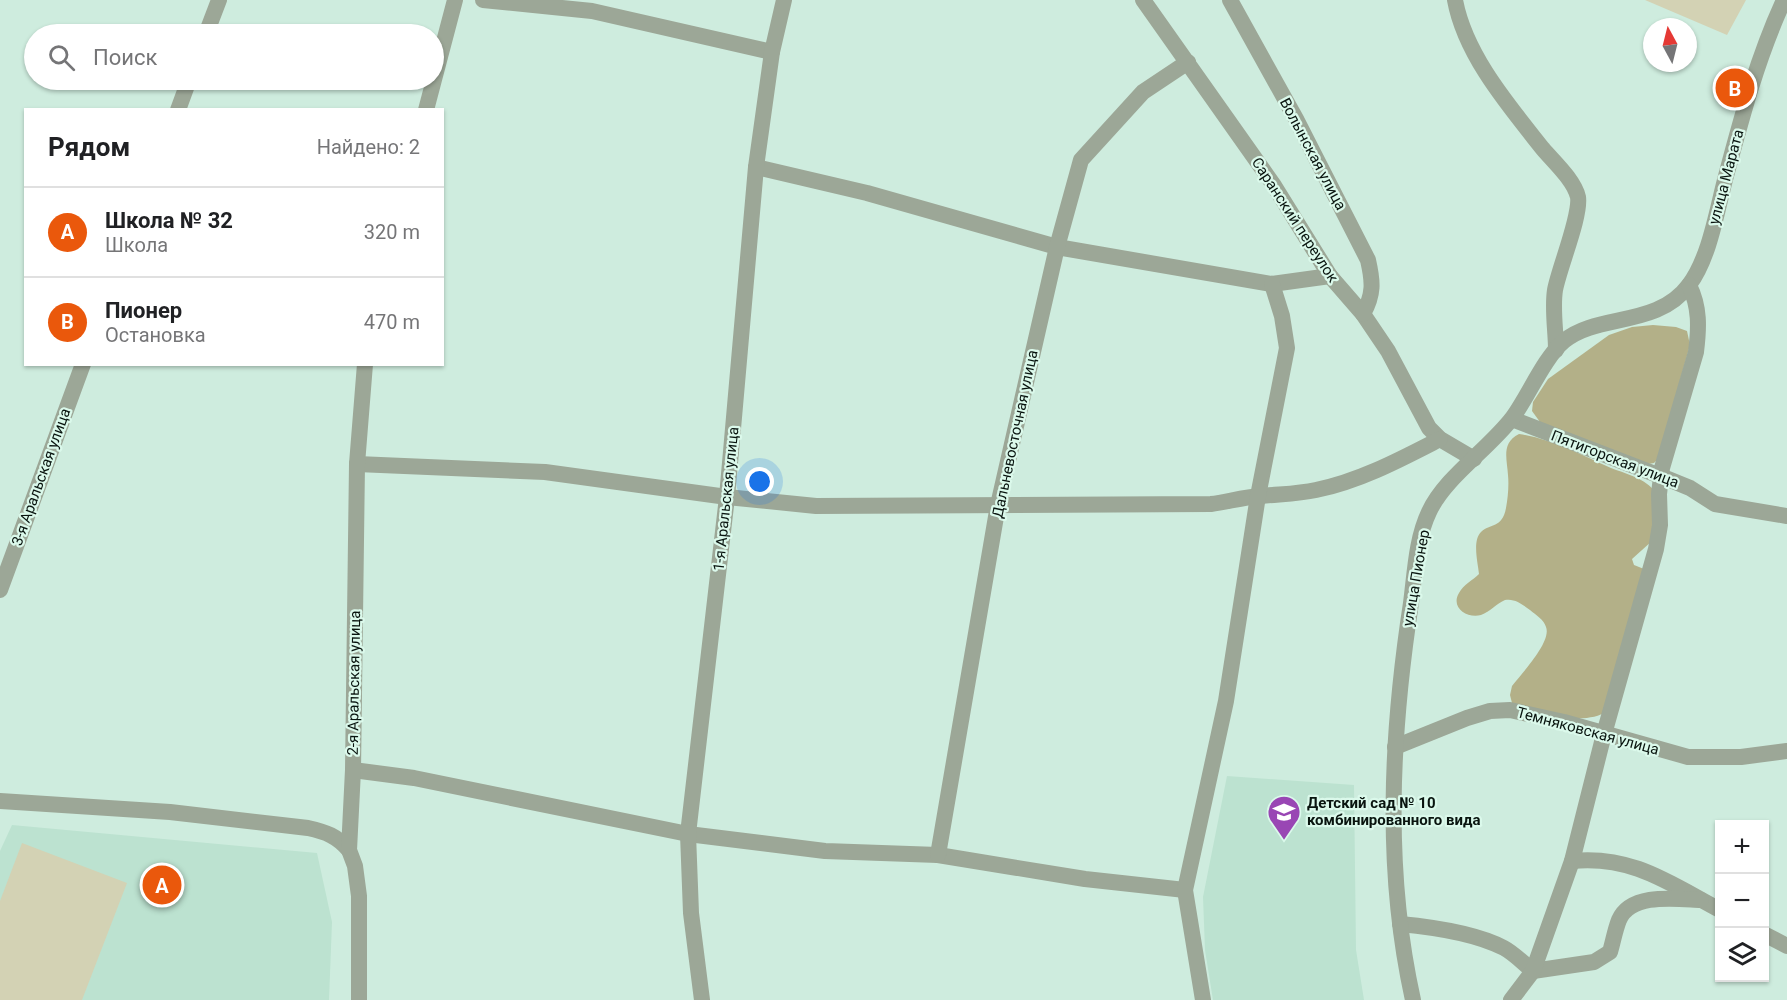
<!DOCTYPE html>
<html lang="ru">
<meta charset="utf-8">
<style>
:root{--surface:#fff;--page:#f6f6f6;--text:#202124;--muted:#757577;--line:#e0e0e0;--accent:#ea580c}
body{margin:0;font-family:Roboto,sans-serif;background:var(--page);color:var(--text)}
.controls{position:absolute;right:18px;bottom:18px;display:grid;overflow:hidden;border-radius:0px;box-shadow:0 2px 4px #0004}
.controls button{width:54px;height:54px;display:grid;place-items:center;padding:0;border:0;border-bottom:2px solid var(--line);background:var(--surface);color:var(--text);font:30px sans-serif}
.compass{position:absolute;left:1643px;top:18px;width:54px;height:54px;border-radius:50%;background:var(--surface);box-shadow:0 2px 4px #0004;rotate:353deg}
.you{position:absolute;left:760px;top:482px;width:21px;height:21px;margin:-15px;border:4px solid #fff;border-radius:50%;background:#1a73e8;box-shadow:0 0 0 9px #1a73e833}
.badge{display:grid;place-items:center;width:39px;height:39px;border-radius:50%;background:var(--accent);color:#fff;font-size:20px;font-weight:700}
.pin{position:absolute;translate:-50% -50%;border:3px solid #fff;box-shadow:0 2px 6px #0006}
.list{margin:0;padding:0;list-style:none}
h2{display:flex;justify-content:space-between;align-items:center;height:78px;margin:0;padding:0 24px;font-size:26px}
h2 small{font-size:20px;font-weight:400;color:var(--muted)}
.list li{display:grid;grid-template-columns:39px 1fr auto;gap:18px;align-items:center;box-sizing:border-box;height:90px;padding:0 24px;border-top:2px solid var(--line)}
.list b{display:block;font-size:22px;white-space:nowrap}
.list p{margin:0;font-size:20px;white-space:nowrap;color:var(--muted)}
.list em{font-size:20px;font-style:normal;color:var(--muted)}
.icon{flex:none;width:33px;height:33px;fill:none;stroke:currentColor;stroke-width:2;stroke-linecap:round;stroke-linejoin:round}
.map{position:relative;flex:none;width:1787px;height:1000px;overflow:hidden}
.search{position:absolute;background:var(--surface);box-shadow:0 2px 4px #0004;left:24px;top:24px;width:420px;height:66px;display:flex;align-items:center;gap:15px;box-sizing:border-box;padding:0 21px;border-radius:33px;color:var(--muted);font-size:22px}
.panel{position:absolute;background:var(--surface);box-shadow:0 2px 4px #0004;left:24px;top:108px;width:420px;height:258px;border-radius:0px}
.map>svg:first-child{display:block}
.built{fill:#bce2d0}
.green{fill:#d3d2b4}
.forest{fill:#b3b088}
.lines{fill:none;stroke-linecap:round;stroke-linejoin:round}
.minor{stroke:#9ca797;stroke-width:16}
.labels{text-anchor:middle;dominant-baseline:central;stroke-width:4.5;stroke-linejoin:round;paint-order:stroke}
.street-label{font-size:15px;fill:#09140f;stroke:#dbf9eb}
.poi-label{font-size:15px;font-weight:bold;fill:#09140f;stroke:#dbf9eb;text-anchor:start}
</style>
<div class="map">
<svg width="1787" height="1000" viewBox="0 0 1787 1000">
<rect width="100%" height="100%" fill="#ceecde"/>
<g class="built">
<path d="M 1227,776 L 1354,785 L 1356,950 L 1364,1000 L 1213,1000 L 1205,950 L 1203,897 Z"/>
<path d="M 12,825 L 317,853 L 332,922 L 329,1000 L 0,1000 L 0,851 Z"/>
</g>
<g class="green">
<path d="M 1645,0 L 1746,0 L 1727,35 Z"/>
<path d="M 22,843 L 127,883 L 82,1000 L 0,1000 L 0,901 Z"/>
</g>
<g class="forest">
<path d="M 1653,325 L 1676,327 L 1687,331 L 1690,345 L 1658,459 L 1654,463 L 1648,464 L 1540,422 L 1532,411 L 1533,402 L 1548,379 L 1609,335 L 1632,327 Z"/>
<path d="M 1519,434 C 1552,439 1581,455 1611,468 C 1624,473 1643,478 1653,489 L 1652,541 L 1632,559 L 1634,565 L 1644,569 L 1608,711 C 1580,728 1541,711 1512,703 L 1510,695 L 1512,686 C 1521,674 1552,642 1546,627 C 1544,620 1536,615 1530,610 C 1523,605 1515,598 1505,600 C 1497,603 1490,612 1481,615 C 1468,619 1450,608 1459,593 C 1463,585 1473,580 1479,574 C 1478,563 1472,541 1481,532 C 1490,523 1502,529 1506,508 C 1508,497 1509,485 1508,475 C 1507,459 1501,443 1519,434 Z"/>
</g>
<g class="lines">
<g class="minor">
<path d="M 483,0 L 592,11 L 772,52"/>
<path d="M 1143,0 L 1273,184 L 1330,276 L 1363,314 L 1388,351 L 1429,428 L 1440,439 L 1474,459"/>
<path d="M 1230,0 L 1296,119 L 1368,260 C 1373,282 1374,294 1363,314"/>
<path d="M 1455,0 C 1465,55 1509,106 1543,149 C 1554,162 1574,180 1578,197 C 1581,216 1559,268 1555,290 C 1552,309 1556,331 1556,350"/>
<path d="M 206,34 L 219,0"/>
<path d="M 178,110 L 189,80"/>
<path d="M 426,110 L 455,0"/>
<path d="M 756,167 L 867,193 L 1057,247 L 1272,284 L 1330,276"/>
<path d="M 1512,419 L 1668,479 L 1690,488 L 1715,504 L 1787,516"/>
<path d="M 357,464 L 545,472 L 727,497 L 816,506 L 1211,504 C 1227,502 1244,497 1261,496 C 1280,494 1298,494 1316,490 C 1360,481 1401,459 1440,439"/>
<path d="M 0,590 L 83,364"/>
<path d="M 1395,747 L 1467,718 L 1490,711 L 1510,710 L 1564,722 L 1688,757 L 1741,757 L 1787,751"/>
<path d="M 353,770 L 414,778 L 688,834 L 825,851 L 938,855 L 1085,879 L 1185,890"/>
<path d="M 0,801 L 170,812 L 308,828 C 326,832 337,836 349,850"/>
<path d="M 938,855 L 998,505 L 1057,247 L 1081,160 L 1143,92 L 1188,62"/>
<path d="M 1572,861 C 1632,855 1669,883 1720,910"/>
<path d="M 1400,924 C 1432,927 1475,933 1504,948 C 1515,954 1524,964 1533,971 L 1594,962 L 1610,952 C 1613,942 1615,930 1619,920 C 1631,892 1677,899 1701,900"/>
<path d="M 1764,934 L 1787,946"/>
<path d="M 359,1000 L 359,896 L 355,866 L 349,850 L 353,770 L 357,464 L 365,364"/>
<path d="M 702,1000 L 691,913 L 688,834 L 727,497 L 756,167 L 772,52 L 784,0"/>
<path d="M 1203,1000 L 1185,890 L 1226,701 L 1258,496 L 1287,348 L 1282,316 L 1272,284"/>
<path d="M 1413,1000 C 1384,870 1391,734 1411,603 C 1415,573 1416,539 1429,512 C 1445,477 1489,449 1513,417 C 1529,395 1544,358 1564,341 C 1598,313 1657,328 1689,285 C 1710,257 1717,209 1726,176 C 1742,116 1758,56 1784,0"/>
<path d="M 1511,1000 L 1533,971 L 1572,861 L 1604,734 L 1656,549 L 1660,525 L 1659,494 L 1662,468 L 1696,352 C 1699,328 1700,307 1689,285"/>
</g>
</g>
<defs>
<g id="school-pin" transform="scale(1.725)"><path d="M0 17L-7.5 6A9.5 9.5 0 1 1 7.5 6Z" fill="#9946b4" stroke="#dbf9eb"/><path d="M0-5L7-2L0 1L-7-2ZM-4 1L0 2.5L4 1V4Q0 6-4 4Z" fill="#fff"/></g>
</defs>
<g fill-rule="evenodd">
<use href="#school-pin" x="1284" y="812"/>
</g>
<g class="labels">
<g class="street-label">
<text transform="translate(1313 154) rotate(62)">Волынская улица</text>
<text transform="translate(1726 177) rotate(-75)">улица Марата</text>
<text transform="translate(1295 220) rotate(57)">Саранский переулок</text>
<text transform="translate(1015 434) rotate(-78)">Дальневосточная улица</text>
<text transform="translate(1615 459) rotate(21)">Пятигорская улица</text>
<text transform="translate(41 477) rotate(-70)">3-я Аральская улица</text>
<text transform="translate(726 499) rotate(-84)">1-я Аральская улица</text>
<text transform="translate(1416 578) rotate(-80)">улица Пионер</text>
<text transform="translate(354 683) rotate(-89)">2-я Аральская улица</text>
<text transform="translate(1588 731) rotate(15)">Темняковская улица</text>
</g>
<g class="poi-label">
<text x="1307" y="803">Детский сад № 10<tspan x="1307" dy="17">комбинированного вида</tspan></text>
</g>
</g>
</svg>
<div class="controls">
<button>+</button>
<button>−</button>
<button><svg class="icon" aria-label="layers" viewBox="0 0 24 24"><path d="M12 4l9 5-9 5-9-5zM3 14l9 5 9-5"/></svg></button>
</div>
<svg class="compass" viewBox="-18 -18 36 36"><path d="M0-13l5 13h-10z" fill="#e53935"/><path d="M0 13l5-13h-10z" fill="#757577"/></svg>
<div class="you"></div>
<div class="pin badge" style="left:162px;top:885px">A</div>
<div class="pin badge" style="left:1735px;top:88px">B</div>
<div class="search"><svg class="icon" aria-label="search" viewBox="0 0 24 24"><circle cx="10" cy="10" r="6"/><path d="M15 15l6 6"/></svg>Поиск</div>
<section class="panel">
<h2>Рядом<small>Найдено: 2</small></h2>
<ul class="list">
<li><span class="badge">A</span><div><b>Школа № 32</b><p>Школа</p></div><em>320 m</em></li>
<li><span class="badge">B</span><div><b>Пионер</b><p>Остановка</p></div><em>470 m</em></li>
</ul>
</section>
</div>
